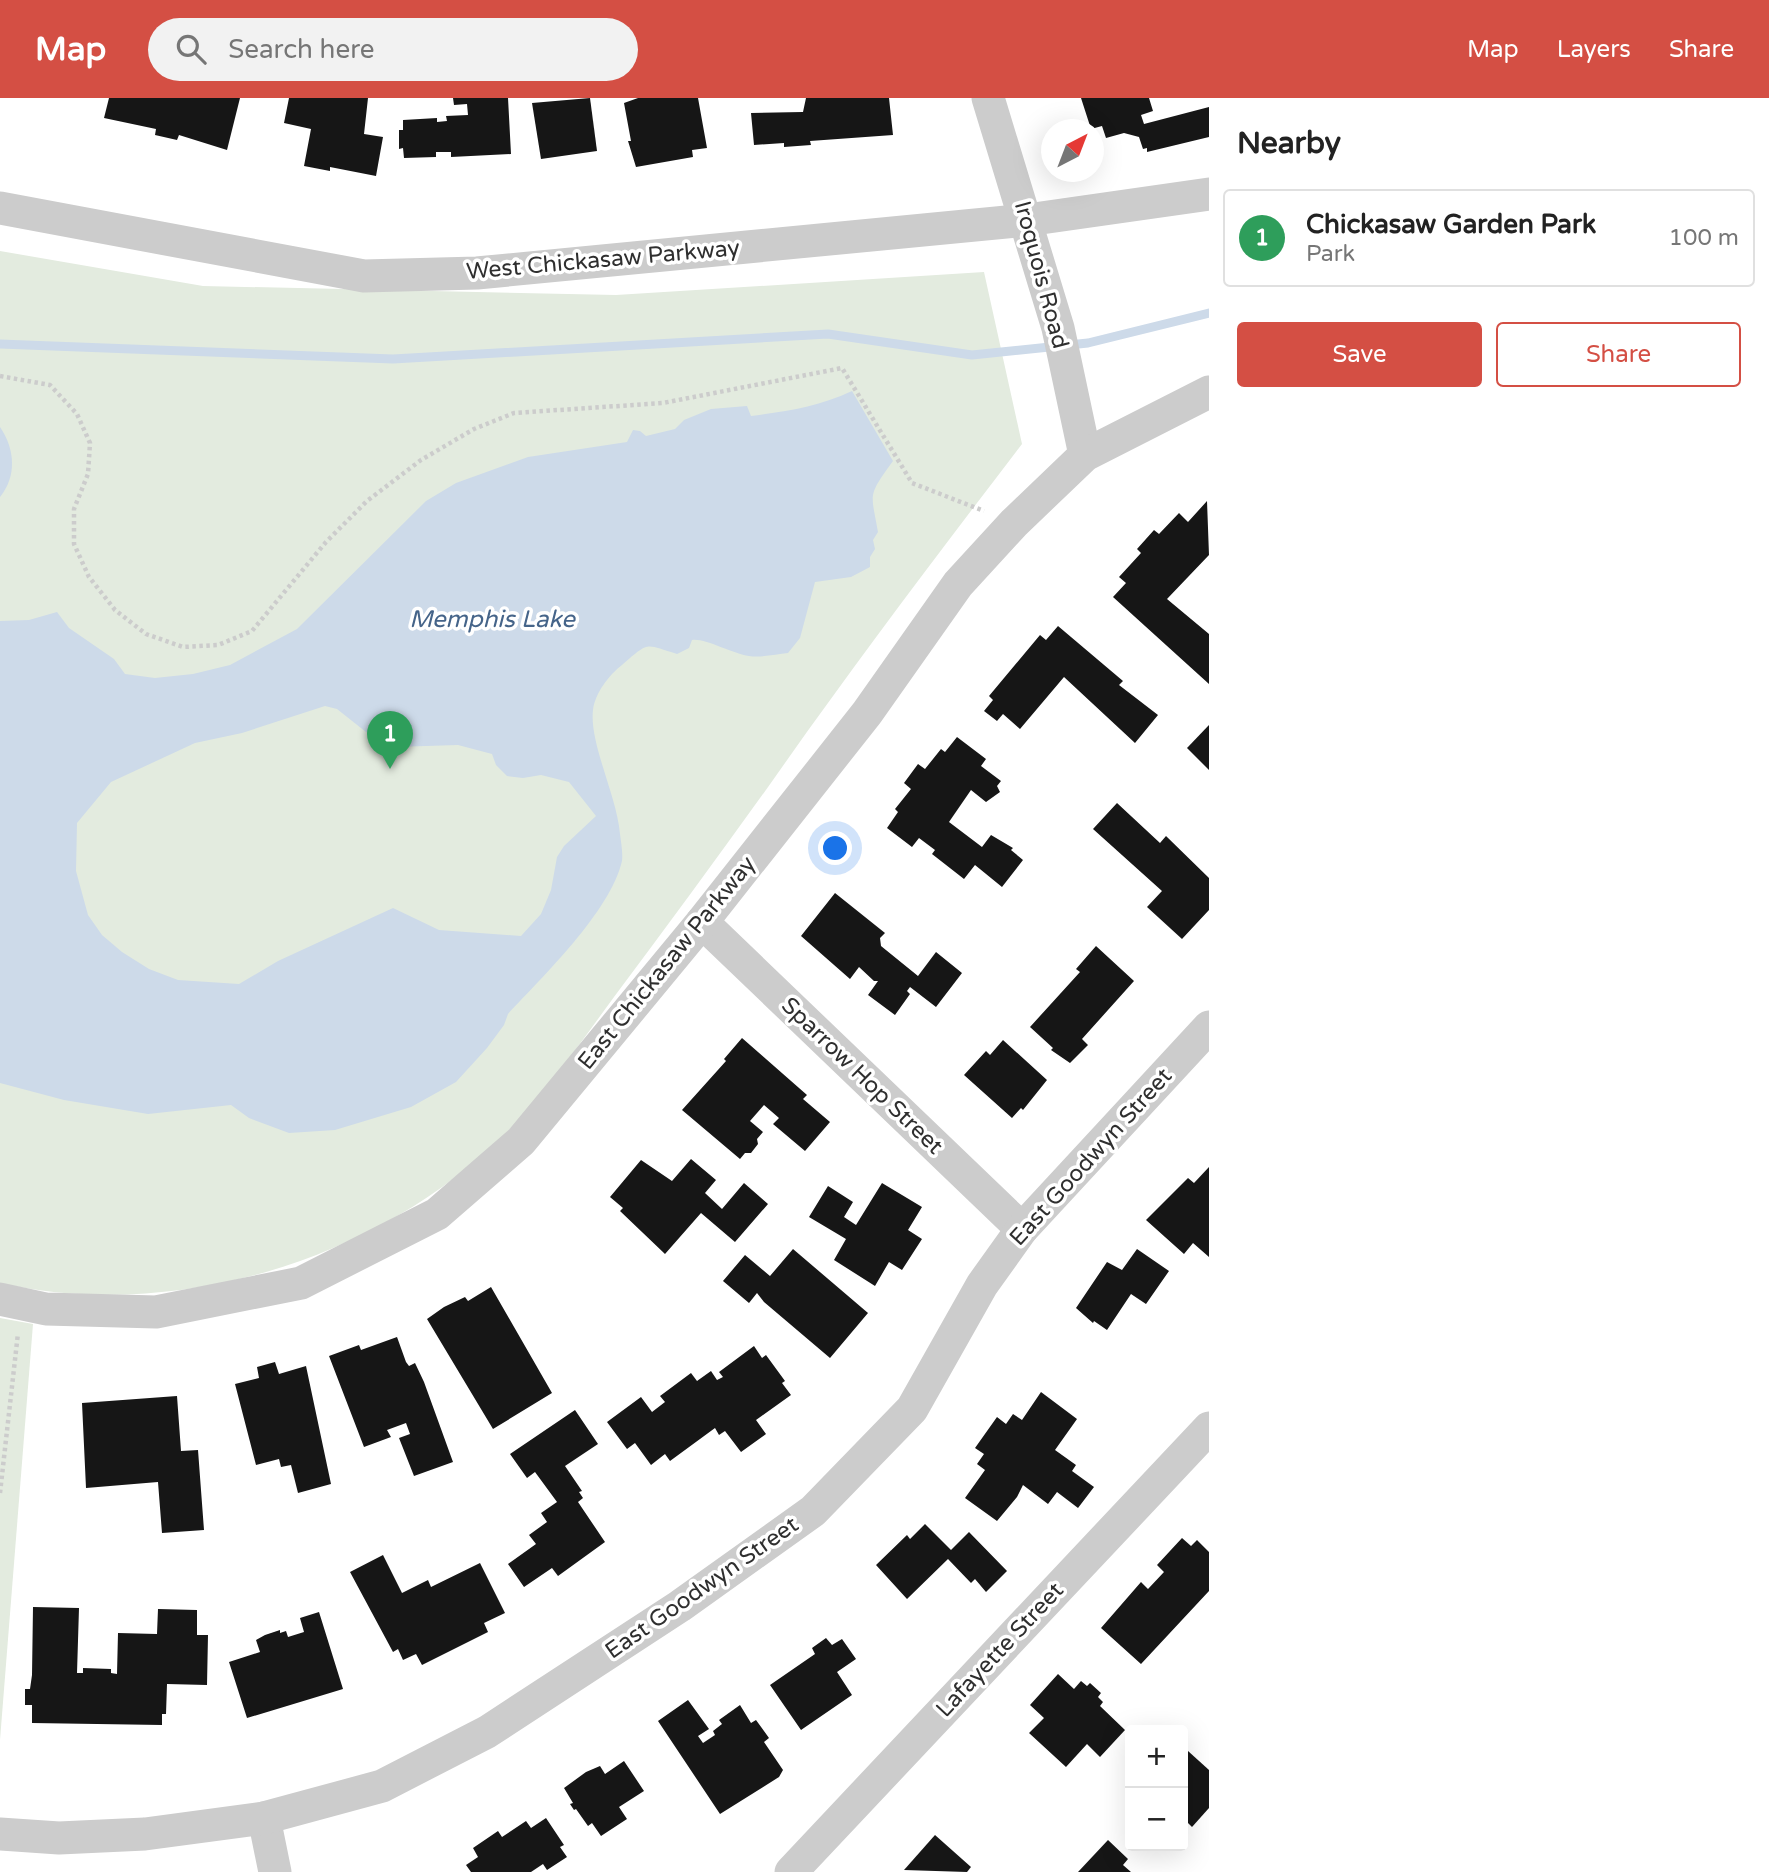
<!DOCTYPE html>
<meta charset="utf-8">
<style>
:root{--surface:#fff;--page:#f2f2f2;--text:#222;--muted:#767676;--line:#e0e0e0;--accent:#d44f44}
body{margin:0;font-family:"Varela Round",sans-serif;background:var(--page);color:var(--text)}
.controls{position:absolute;right:21px;bottom:21px;display:grid;overflow:hidden;border-radius:7px;box-shadow:0 7px 28px #0002}
.controls button{width:63px;height:63px;display:grid;place-items:center;padding:0;border:0;border-bottom:2px solid var(--line);background:var(--surface);color:var(--text);font:35px sans-serif}
.compass{position:absolute;left:1041px;top:21px;width:63px;height:63px;border-radius:50%;background:var(--surface);box-shadow:0 7px 28px #0002;rotate:42deg}
.you{position:absolute;left:836px;top:751px;width:24px;height:24px;margin:-18px;border:5px solid #fff;border-radius:50%;background:#1a73e8;box-shadow:0 0 0 10px #1a73e833}
.badge{display:grid;place-items:center;width:46px;height:46px;border-radius:50%;background:var(--accent);color:#fff;font-size:23px;font-weight:700}
.pin{position:absolute;translate:-50% -58px;filter:drop-shadow(0 2px 4px #0008)}
.pin::after{content:'';position:absolute;top:37px;width:24px;height:21px;background:inherit;clip-path:polygon(0 0,100% 0,50% 100%)}
.list{margin:0;padding:0;list-style:none}
h2{display:flex;justify-content:space-between;align-items:center;height:91px;margin:0;padding:0 28px;font-size:30px}
h2 small{font-size:23px;font-weight:400;color:var(--muted)}
.list li{display:grid;grid-template-columns:46px 1fr auto;gap:21px;align-items:center;box-sizing:border-box;height:98px;margin:0 14px 14px;padding:0 14px;border:2px solid var(--line);border-radius:7px}
.list b{display:block;font-size:26px;white-space:nowrap}
.list p{margin:0;font-size:23px;white-space:nowrap;color:var(--muted)}
.list em{font-size:23px;font-style:normal;color:var(--muted)}
.actions{display:flex;gap:14px;padding:21px 28px}
.actions a{flex:1;padding:16px 0;border:2px solid var(--accent);border-radius:7px;text-align:center;font-size:24px;color:var(--accent)}
.actions .main{background:var(--accent);color:#fff}
.icon{flex:none;width:38px;height:38px;fill:none;stroke:currentColor;stroke-width:2;stroke-linecap:round;stroke-linejoin:round}
.map{position:relative;flex:none;width:1209px;height:1774px;overflow:hidden}
header{display:flex;align-items:center;gap:42px;box-sizing:border-box;height:98px;padding:0 35px;background:var(--accent);color:#fff}
header strong{font-size:33px}
nav{display:flex;gap:38px;margin-inline-start:auto;font-size:24px}
.search{width:490px;height:63px;background:var(--page);display:flex;align-items:center;gap:18px;box-sizing:border-box;padding:0 24px;border-radius:38px;color:var(--muted);font-size:26px}
main{display:flex}
aside{flex:1;background:var(--surface)}
.map>svg:first-child{display:block}
.green{fill:#e3ebdf}
.water{fill:#cddae9;fill-rule:evenodd}
.lines{fill:none;stroke-linecap:round;stroke-linejoin:round}
.stream{stroke:#cddae9;stroke-width:9}
.building{fill:#161616}
.path{stroke:#ccc;stroke-width:4.5;stroke-dasharray:3.5 3.5;stroke-linecap:butt}
.minor{stroke:#ccc;stroke-width:33}
.labels{text-anchor:middle;dominant-baseline:central;stroke-width:7;stroke-linejoin:round;paint-order:stroke}
.street-label{font-size:23px;fill:#2f2f2f;stroke:#fff}
.water-label{font-size:24px;font-style:italic;fill:#456489;stroke:#fff}
</style>
<header>
<strong>Map</strong>
<div class="search"><svg class="icon" aria-label="search" viewBox="0 0 24 24"><circle cx="10" cy="10" r="6"/><path d="M15 15l6 6"/></svg>Search here</div>
<nav><a>Map</a><a>Layers</a><a>Share</a></nav>
</header>
<main>
<div class="map">
<svg width="1209" height="1774" viewBox="0 0 1209 1774">
<rect width="100%" height="100%" fill="#fff"/>
<g class="green">
<path d="M 0,153 L 203,188 L 616,197 L 984,174 L 1022,346 C 937,457 853,568 773,682 C 721,755 668,827 614,899 C 581,944 548,992 509,1032 C 382,1161 177,1225 0,1185 Z"/>
<path d="M 0,1220 L 33,1226 L 0,1642 Z"/>
</g>
<g class="water">
<path d="M 852,293 L 893,363 C 867,399 871,394 878,434 L 873,442 L 875,451 L 870,459 L 870,469 L 851,479 L 815,484 L 800,540 L 788,555 C 776,556 761,560 749,558 C 733,556 705,540 692,542 L 689,550 L 677,556 C 644,546 650,543 622,567 C 609,577 595,595 593,612 C 589,645 617,698 620,736 C 621,744 623,755 622,763 C 610,814 543,878 508,916 L 504,927 L 487,950 L 456,984 L 411,1009 L 335,1032 L 289,1035 L 249,1020 L 231,1007 L 148,1016 L 64,1002 L 0,985 L 0,523 L 29,522 L 57,514 L 69,530 L 114,561 L 125,576 L 155,580 L 193,576 L 230,567 L 297,531 L 426,403 L 456,385 L 528,359 L 627,344 L 633,332 L 640,333 L 646,338 L 675,331 L 684,322 L 711,311 L 747,308 L 751,318 C 788,313 818,309 852,293 ZM 325,608 L 337,611 L 366,634 L 394,649 L 458,647 L 492,656 L 496,667 L 507,678 L 523,680 L 541,677 L 569,684 L 596,718 L 564,748 L 557,759 L 551,792 L 541,816 L 521,838 L 439,832 L 393,810 L 278,863 L 239,886 L 178,882 L 149,871 L 122,854 L 102,837 L 88,817 L 76,773 L 77,725 L 111,684 L 195,645 L 242,635 Z"/>
<path d="M 0,329 C 15,351 17,378 0,399 Z"/>
</g>
<g class="lines">
<path class="stream" d="M 0,246 L 393,261 L 828,236 L 972,257 L 1088,245 L 1209,215"/>
</g>
<g class="building">
<path d="M 109,0 L 240,0 L 227,52 L 179,37 L 177,42 L 155,37 L 156,31 L 104,20 Z"/>
<path d="M 289,0 L 368,0 L 364,36 L 383,39 L 376,78 L 330,69 L 330,73 L 304,68 L 311,31 L 284,25 Z"/>
<path d="M 453,0 L 508,0 L 511,56 L 451,59 L 451,54 L 436,54 L 436,59 L 404,60 L 403,50 L 399,51 L 399,32 L 403,32 L 403,22 L 437,20 L 437,24 L 447,23 L 446,18 L 468,17 L 467,6 L 454,7 Z"/>
<path d="M 590,0 L 597,53 L 541,61 L 532,5 Z"/>
<path d="M 638,0 L 698,0 L 707,50 L 692,52 L 693,59 L 636,69 L 628,43 L 631,43 L 624,5 Z"/>
<path d="M 806,0 L 889,0 L 893,37 L 810,43 L 811,47 L 784,49 L 784,45 L 754,47 L 751,15 L 803,14 Z"/>
<path d="M 1081,0 L 1149,0 L 1153,13 L 1141,17 L 1144,26 L 1209,9 L 1209,39 L 1147,54 L 1147,50 L 1143,51 L 1139,39 L 1124,35 L 1106,40 L 1102,28 L 1091,31 Z"/>
<path d="M 1207,403 L 1209,457 L 1167,501 L 1209,536 L 1209,586 L 1113,499 L 1126,485 L 1119,479 L 1141,455 L 1137,451 L 1154,432 L 1159,436 L 1179,415 L 1188,424 Z"/>
<path d="M 1058,528 L 1123,583 L 1119,587 L 1158,617 L 1135,645 L 1064,579 L 1020,631 L 1003,616 L 997,623 L 984,613 L 993,602 L 989,598 L 1040,537 L 1046,542 Z"/>
<path d="M 1209,627 L 1209,672 L 1187,650 Z"/>
<path d="M 957,639 L 986,661 L 981,668 L 1001,683 L 997,688 L 1000,694 L 986,704 L 971,692 L 949,724 L 982,749 L 991,737 L 1013,750 L 1011,752 L 1023,762 L 1002,789 L 975,767 L 964,781 L 932,756 L 935,752 L 919,740 L 912,749 L 887,730 L 898,714 L 895,711 L 911,691 L 904,685 L 918,666 L 925,671 L 941,651 L 945,654 Z"/>
<path d="M 1117,705 L 1160,745 L 1166,738 L 1209,780 L 1209,812 L 1182,841 L 1147,809 L 1162,793 L 1093,731 Z"/>
<path d="M 835,795 L 885,835 L 880,840 L 881,848 L 918,878 L 936,854 L 962,875 L 936,909 L 910,889 L 907,893 L 910,896 L 895,917 L 868,897 L 878,883 L 874,883 L 859,869 L 850,881 L 801,838 Z"/>
<path d="M 1096,848 L 1134,883 L 1082,941 L 1088,947 L 1070,965 L 1051,952 L 1053,950 L 1030,929 L 1080,874 L 1076,871 Z"/>
<path d="M 742,940 L 807,997 L 803,1001 L 830,1024 L 805,1053 L 773,1026 L 779,1020 L 764,1007 L 750,1023 L 763,1034 L 757,1041 L 758,1046 L 751,1055 L 745,1055 L 740,1061 L 682,1012 L 726,963 L 724,961 Z"/>
<path d="M 1003,942 L 1047,982 L 1023,1012 L 1021,1010 L 1012,1020 L 964,977 L 986,953 L 990,957 Z"/>
<path d="M 691,1061 L 716,1082 L 705,1095 L 722,1111 L 744,1085 L 768,1106 L 735,1144 L 701,1115 L 665,1156 L 620,1113 L 623,1110 L 610,1099 L 641,1062 L 672,1083 Z"/>
<path d="M 1209,1069 L 1209,1159 L 1193,1145 L 1184,1156 L 1146,1122 L 1188,1080 L 1194,1085 Z"/>
<path d="M 882,1085 L 922,1109 L 908,1132 L 922,1141 L 902,1172 L 889,1164 L 875,1188 L 834,1162 L 846,1141 L 809,1119 L 828,1088 L 853,1104 L 844,1119 L 856,1127 Z"/>
<path d="M 793,1151 L 868,1215 L 830,1260 L 764,1204 L 757,1195 L 749,1205 L 723,1183 L 745,1157 L 770,1178 Z"/>
<path d="M 1137,1151 L 1169,1173 L 1146,1206 L 1131,1196 L 1107,1232 L 1094,1223 L 1093,1225 L 1076,1210 L 1107,1164 L 1122,1172 Z"/>
<path d="M 491,1189 L 552,1295 L 493,1331 L 427,1221 L 444,1209 L 465,1199 L 468,1203 Z"/>
<path d="M 397,1239 L 406,1264 L 409,1268 L 415,1265 L 424,1284 L 453,1364 L 414,1378 L 399,1340 L 410,1336 L 406,1325 L 387,1332 L 391,1339 L 364,1349 L 329,1258 L 359,1247 L 361,1252 Z"/>
<path d="M 754,1248 L 762,1260 L 766,1257 L 785,1283 L 782,1285 L 791,1297 L 756,1322 L 766,1336 L 741,1354 L 725,1333 L 719,1337 L 715,1330 L 670,1363 L 665,1356 L 651,1367 L 635,1345 L 627,1351 L 607,1324 L 641,1299 L 652,1314 L 665,1304 L 660,1298 L 691,1275 L 697,1283 L 711,1273 L 717,1282 L 723,1279 L 719,1274 Z"/>
<path d="M 275,1264 L 279,1276 L 306,1268 L 331,1386 L 298,1395 L 291,1367 L 281,1369 L 279,1361 L 256,1367 L 235,1286 L 259,1280 L 257,1269 Z"/>
<path d="M 1041,1294 L 1077,1321 L 1055,1352 L 1076,1367 L 1072,1373 L 1094,1389 L 1078,1410 L 1057,1394 L 1048,1406 L 1023,1387 L 1017,1399 L 997,1423 L 965,1400 L 985,1372 L 977,1366 L 984,1356 L 975,1350 L 997,1319 L 1006,1326 L 1013,1316 L 1022,1322 Z"/>
<path d="M 177,1298 L 181,1353 L 198,1352 L 204,1432 L 162,1435 L 158,1384 L 86,1390 L 82,1305 Z"/>
<path d="M 575,1312 L 598,1346 L 565,1368 L 582,1393 L 579,1394 L 583,1400 L 578,1404 L 605,1444 L 558,1478 L 552,1470 L 524,1489 L 508,1466 L 536,1446 L 529,1437 L 547,1424 L 541,1415 L 557,1404 L 535,1374 L 527,1380 L 510,1356 Z"/>
<path d="M 925,1426 L 951,1452 L 969,1434 L 1007,1473 L 986,1494 L 975,1481 L 971,1485 L 948,1461 L 907,1501 L 876,1467 L 907,1437 L 910,1441 Z"/>
<path d="M 1182,1440 L 1191,1448 L 1197,1442 L 1209,1454 L 1209,1493 L 1141,1566 L 1101,1530 L 1141,1484 L 1148,1491 L 1164,1474 L 1157,1467 Z"/>
<path d="M 383,1457 L 402,1495 L 428,1482 L 431,1489 L 480,1465 L 505,1515 L 484,1525 L 488,1534 L 422,1567 L 416,1556 L 403,1562 L 398,1551 L 393,1554 L 350,1474 Z"/>
<path d="M 33,1509 L 79,1510 L 77,1575 L 83,1575 L 83,1570 L 111,1571 L 111,1575 L 117,1576 L 118,1535 L 157,1536 L 158,1511 L 197,1512 L 197,1537 L 208,1537 L 207,1587 L 167,1586 L 166,1616 L 162,1616 L 162,1627 L 32,1625 L 32,1607 L 25,1607 L 25,1591 L 30,1591 L 32,1577 Z"/>
<path d="M 319,1514 L 343,1591 L 247,1620 L 229,1564 L 260,1554 L 256,1542 L 265,1537 L 280,1532 L 280,1535 L 286,1533 L 288,1539 L 304,1534 L 300,1520 Z"/>
<path d="M 826,1540 L 832,1547 L 842,1541 L 856,1561 L 837,1574 L 852,1597 L 801,1632 L 770,1587 L 815,1556 L 812,1550 Z"/>
<path d="M 1058,1576 L 1074,1591 L 1081,1583 L 1087,1588 L 1090,1585 L 1101,1595 L 1098,1599 L 1103,1604 L 1100,1608 L 1125,1632 L 1100,1659 L 1087,1646 L 1066,1669 L 1029,1635 L 1044,1620 L 1030,1607 Z"/>
<path d="M 688,1602 L 709,1631 L 698,1638 L 703,1645 L 715,1637 L 713,1633 L 722,1626 L 719,1622 L 740,1607 L 751,1625 L 756,1622 L 769,1640 L 764,1644 L 783,1672 L 779,1679 L 720,1716 L 658,1623 Z"/>
<path d="M 1188,1653 L 1209,1672 L 1209,1710 L 1192,1729 L 1183,1720 L 1183,1659 Z"/>
<path d="M 624,1663 L 644,1693 L 619,1709 L 627,1721 L 601,1738 L 592,1725 L 588,1728 L 576,1711 L 574,1712 L 570,1706 L 573,1705 L 564,1690 L 586,1674 L 600,1668 L 605,1676 Z"/>
<path d="M 546,1720 L 564,1747 L 560,1749 L 567,1759 L 547,1772 L 543,1766 L 531,1774 L 471,1774 L 466,1767 L 478,1759 L 473,1750 L 498,1733 L 502,1739 L 526,1723 L 531,1730 Z"/>
<path d="M 935,1737 L 971,1769 L 967,1774 L 904,1772 Z"/>
<path d="M 1108,1742 L 1128,1761 L 1123,1767 L 1131,1774 L 1078,1774 Z"/>
</g>
<g class="lines">
<g class="path">
<path d="M 0,278 L 50,287 L 77,316 L 90,345 L 88,376 L 74,411 L 74,446 L 89,479 L 115,512 L 146,536 L 183,549 L 218,547 L 252,533 L 326,444 L 367,403 L 421,362 L 474,331 L 514,315 L 663,305 L 842,270 L 912,385 L 984,413"/>
<path d="M 0,1395 L 18,1235"/>
</g>
<g class="minor">
<path d="M 988,0 L 1058,230 L 1085,357"/>
<path d="M 0,110 L 364,178 L 477,175 L 1027,122 L 1209,96"/>
<path d="M 702,824 L 1022,1131"/>
<path d="M 0,1201 L 46,1211 L 156,1214 L 301,1185 L 437,1116 L 521,1043 L 702,824 L 867,615 L 958,486 L 1014,425 L 1085,357 L 1209,294"/>
<path d="M 264,1720 L 275,1774"/>
<path d="M 0,1736 L 59,1740 L 145,1736 L 264,1720 L 382,1688 L 487,1634 L 680,1508 L 813,1413 L 912,1311 L 982,1187 L 1022,1131 L 1209,929"/>
<path d="M 791,1774 L 1209,1330"/>
</g>
</g>
<g class="labels">
<g class="street-label">
<text transform="translate(603 162) rotate(-5)">West Chickasaw Parkway</text>
<text transform="translate(1041 177) rotate(75)">Iroquois Road</text>
<text transform="translate(667 865) rotate(-51)">East Chickasaw Parkway</text>
<text transform="translate(862 978) rotate(44)">Sparrow Hop Street</text>
<text transform="translate(1091 1059) rotate(-48)">East Goodwyn Street</text>
<text transform="translate(702 1490) rotate(-35)">East Goodwyn Street</text>
<text transform="translate(1000 1552) rotate(-47)">Lafayette Street</text>
</g>
<g class="water-label">
<text x="492" y="521">Memphis Lake</text>
</g>
</g>
</svg>
<div class="controls">
<button>+</button>
<button>−</button>
</div>
<svg class="compass" viewBox="-18 -18 36 36"><path d="M0-13l5 13h-10z" fill="#e53935"/><path d="M0 13l5-13h-10z" fill="#767676"/></svg>
<div class="you"></div>
<div class="pin badge" style="left:390px;top:671px;background:#2e9e5b">1</div>
</div>
<aside>
<h2>Nearby<small></small></h2>
<ul class="list">
<li><span class="badge" style="background:#2e9e5b">1</span><div><b>Chickasaw Garden Park</b><p>Park</p></div><em>100 m</em></li>
</ul>
<div class="actions"><a class="main">Save</a><a>Share</a></div>
</aside>
</main>
